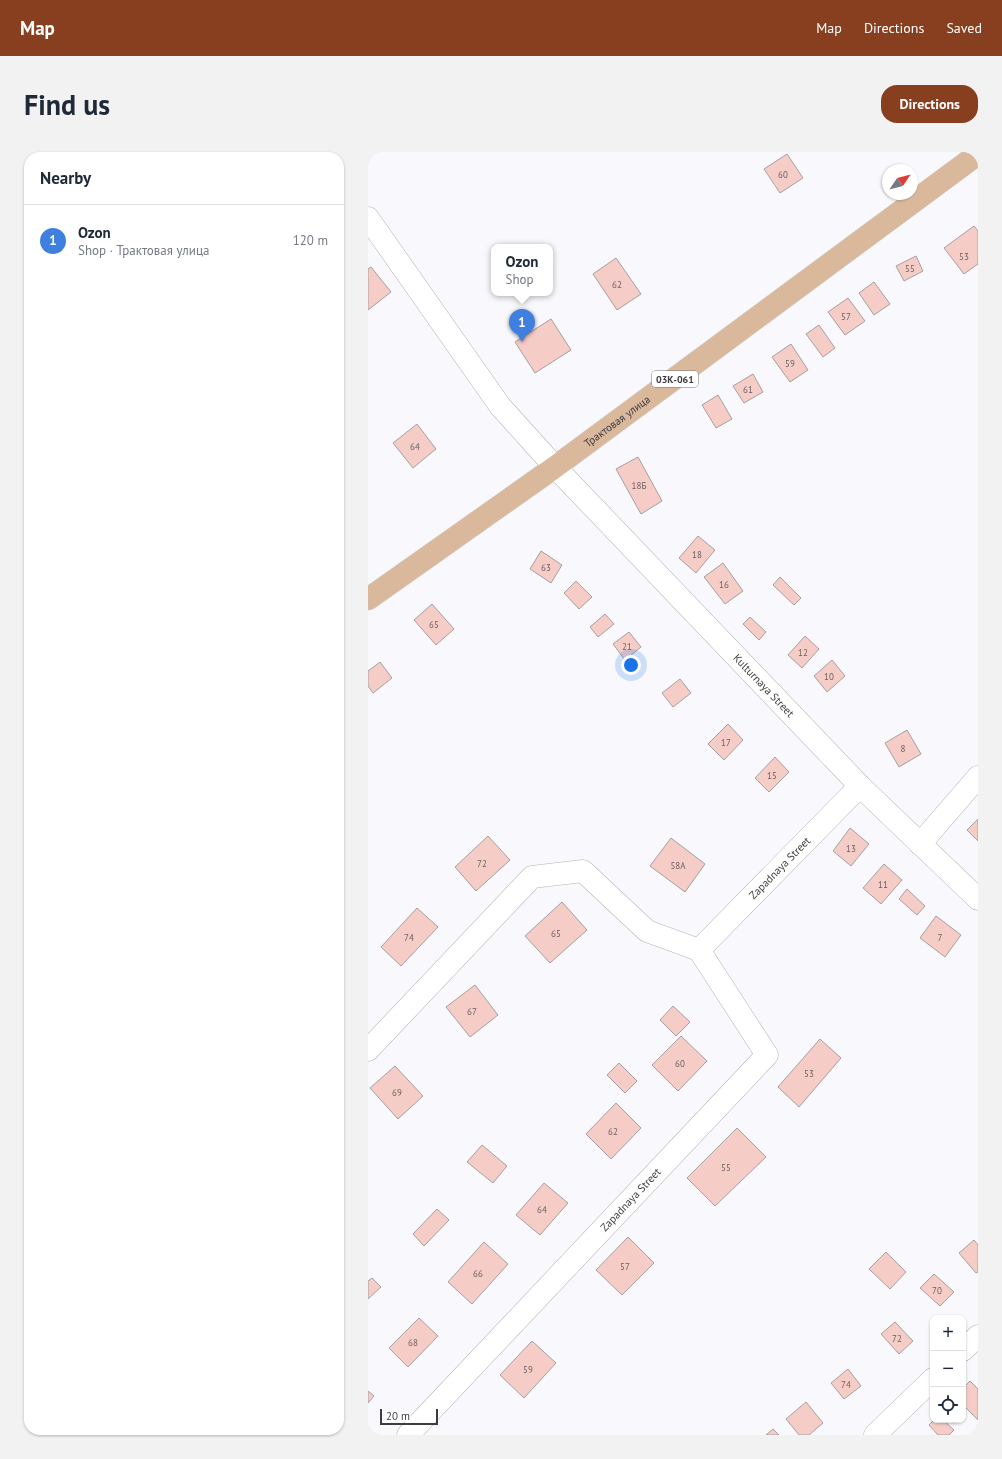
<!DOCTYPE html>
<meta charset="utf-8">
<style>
:root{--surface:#fff;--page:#f2f2f3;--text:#1f2937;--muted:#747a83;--line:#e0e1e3;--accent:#873f1f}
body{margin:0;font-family:"PT Sans",sans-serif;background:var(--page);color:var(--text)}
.controls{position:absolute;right:12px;bottom:12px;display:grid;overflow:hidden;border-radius:8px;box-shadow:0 1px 3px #0004}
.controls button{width:36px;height:36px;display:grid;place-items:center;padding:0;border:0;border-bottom:1px solid var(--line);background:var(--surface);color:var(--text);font:20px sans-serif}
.compass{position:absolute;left:514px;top:12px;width:36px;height:36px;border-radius:50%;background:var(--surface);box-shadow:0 1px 3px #0004;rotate:55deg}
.scale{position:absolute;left:12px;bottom:10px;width:58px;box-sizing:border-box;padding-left:4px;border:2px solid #3c3c3e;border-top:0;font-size:11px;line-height:14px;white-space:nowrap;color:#3c3c3e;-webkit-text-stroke:3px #fff;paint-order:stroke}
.you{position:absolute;left:263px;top:513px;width:14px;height:14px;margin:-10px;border:3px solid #fff;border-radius:50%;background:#1a73e8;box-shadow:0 0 0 6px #1a73e833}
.badge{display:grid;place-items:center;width:26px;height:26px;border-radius:50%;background:var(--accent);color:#fff;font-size:13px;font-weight:700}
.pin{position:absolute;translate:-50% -33px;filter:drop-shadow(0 1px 2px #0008)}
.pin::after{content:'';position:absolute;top:21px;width:14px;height:12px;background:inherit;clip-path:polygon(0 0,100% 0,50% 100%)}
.popup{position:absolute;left:123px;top:92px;width:62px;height:52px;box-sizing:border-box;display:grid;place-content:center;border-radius:8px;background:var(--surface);filter:drop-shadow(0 1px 3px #0005);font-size:13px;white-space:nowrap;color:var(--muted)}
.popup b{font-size:15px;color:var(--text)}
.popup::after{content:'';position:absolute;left:50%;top:100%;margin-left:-8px;border:8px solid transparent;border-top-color:var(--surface)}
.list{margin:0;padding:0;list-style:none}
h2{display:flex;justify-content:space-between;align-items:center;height:52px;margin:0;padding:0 16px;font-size:17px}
h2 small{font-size:13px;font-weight:400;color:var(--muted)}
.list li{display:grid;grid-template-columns:26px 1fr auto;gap:12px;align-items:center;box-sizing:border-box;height:72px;padding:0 16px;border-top:1px solid var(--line)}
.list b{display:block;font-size:15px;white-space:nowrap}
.list p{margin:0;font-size:13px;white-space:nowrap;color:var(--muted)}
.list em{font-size:13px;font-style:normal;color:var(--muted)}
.icon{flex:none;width:22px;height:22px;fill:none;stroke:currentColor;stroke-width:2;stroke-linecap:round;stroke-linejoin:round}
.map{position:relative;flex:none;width:610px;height:1283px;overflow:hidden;border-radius:16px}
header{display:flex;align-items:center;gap:24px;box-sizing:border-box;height:56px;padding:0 20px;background:var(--accent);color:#fff}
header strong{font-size:19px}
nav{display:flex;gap:22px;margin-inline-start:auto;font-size:14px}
.intro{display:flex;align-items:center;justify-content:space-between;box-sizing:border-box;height:96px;padding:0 24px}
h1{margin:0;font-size:28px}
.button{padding:10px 18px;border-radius:16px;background:var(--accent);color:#fff;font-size:14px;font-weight:700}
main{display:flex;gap:24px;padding:0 24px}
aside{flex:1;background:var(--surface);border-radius:16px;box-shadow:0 1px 3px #0004}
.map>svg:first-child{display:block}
.building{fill:#f6ccc7;stroke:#a4a09f}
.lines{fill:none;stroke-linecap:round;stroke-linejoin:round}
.minor-casing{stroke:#b3b3b7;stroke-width:23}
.major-casing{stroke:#d4d4d5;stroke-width:23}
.minor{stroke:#fff;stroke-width:22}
.major{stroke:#d9b89b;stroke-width:22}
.labels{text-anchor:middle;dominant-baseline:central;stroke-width:3;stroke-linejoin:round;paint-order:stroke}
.number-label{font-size:9px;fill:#6a6060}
.shield{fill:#fff;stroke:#767678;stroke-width:1}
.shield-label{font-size:10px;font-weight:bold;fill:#3c3c3e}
.street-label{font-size:11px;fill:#3c3c3e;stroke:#fff}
</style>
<header>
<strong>Map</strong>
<nav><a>Map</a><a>Directions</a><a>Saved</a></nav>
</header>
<div class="intro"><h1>Find us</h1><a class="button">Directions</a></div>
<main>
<aside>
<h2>Nearby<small></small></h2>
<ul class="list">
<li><span class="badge" style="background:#3f7fe0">1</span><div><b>Ozon</b><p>Shop · Трактовая улица</p></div><em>120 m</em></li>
</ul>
</aside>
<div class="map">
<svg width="610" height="1283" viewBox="0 0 610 1283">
<rect width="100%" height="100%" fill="#f9f9fd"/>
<g class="building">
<path d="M 419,2 L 435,26 L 412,41 L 396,17 Z"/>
<path d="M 606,74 L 610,79 L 610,112 L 596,122 L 576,96 Z"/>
<path d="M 548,104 L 555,119 L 536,129 L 528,114 Z"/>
<path d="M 248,106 L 273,142 L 249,158 L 225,122 Z"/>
<path d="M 3,115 L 23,140 L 0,158 L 0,117 Z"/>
<path d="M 506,130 L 522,152 L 506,163 L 491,141 Z"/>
<path d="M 480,146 L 497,169 L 477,183 L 460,160 Z"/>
<path d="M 183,167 L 203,198 L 167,221 L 147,190 Z"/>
<path d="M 451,173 L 467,196 L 455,205 L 438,182 Z"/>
<path d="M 423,192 L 440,218 L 422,230 L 404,205 Z"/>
<path d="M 385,222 L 395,240 L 376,251 L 365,234 Z"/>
<path d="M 350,243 L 364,267 L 348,276 L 334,253 Z"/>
<path d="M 49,272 L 68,297 L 45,316 L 25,291 Z"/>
<path d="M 270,305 L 294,349 L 273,362 L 248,317 Z"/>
<path d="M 330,384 L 347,398 L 328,421 L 311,406 Z"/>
<path d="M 173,399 L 194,413 L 183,431 L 162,417 Z"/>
<path d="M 355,411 L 375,439 L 357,452 L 336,425 Z"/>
<path d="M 412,425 L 433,446 L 426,453 L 405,433 Z"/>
<path d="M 208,429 L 224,445 L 211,457 L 196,441 Z"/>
<path d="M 64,452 L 86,477 L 68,493 L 46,468 Z"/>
<path d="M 237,462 L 246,472 L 230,485 L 222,475 Z"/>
<path d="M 382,465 L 398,480 L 391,488 L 375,472 Z"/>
<path d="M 261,480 L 273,495 L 257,508 L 245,492 Z"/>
<path d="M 437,484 L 451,497 L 434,516 L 420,503 Z"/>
<path d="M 464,508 L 477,524 L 459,540 L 446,524 Z"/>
<path d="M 12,510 L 24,526 L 5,541 L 0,534 L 0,519 Z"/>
<path d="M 312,527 L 323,541 L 305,555 L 294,541 Z"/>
<path d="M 360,572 L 375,588 L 356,608 L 340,592 Z"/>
<path d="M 539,578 L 553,602 L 531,615 L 517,591 Z"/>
<path d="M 407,605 L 421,620 L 401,640 L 387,626 Z"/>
<path d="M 610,667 L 610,689 L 599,678 Z"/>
<path d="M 482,676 L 501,692 L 483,714 L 465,699 Z"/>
<path d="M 120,684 L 142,708 L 108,739 L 87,715 Z"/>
<path d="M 303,686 L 337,712 L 317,740 L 282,714 Z"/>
<path d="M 516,712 L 534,728 L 513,752 L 495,736 Z"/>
<path d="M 539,737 L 557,754 L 549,763 L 531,747 Z"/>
<path d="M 194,750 L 219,778 L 182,811 L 157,784 Z"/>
<path d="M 49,756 L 70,775 L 33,814 L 13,795 Z"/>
<path d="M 568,764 L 593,783 L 577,805 L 552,786 Z"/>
<path d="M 107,833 L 130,863 L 102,885 L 78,855 Z"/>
<path d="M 305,854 L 322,870 L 308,884 L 292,868 Z"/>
<path d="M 313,884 L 339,909 L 310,939 L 284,913 Z"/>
<path d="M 452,887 L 473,906 L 431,955 L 410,935 Z"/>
<path d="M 251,911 L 269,929 L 257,941 L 239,923 Z"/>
<path d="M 27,914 L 55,944 L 30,967 L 2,936 Z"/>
<path d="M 248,951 L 273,976 L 243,1007 L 218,982 Z"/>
<path d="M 369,976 L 398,1005 L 347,1054 L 319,1026 Z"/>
<path d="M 114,993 L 139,1014 L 125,1031 L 99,1010 Z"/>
<path d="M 176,1031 L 200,1051 L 172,1083 L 148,1063 Z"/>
<path d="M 69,1057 L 81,1068 L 56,1094 L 45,1082 Z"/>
<path d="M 260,1085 L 286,1111 L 254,1143 L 228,1118 Z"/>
<path d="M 606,1088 L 610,1093 L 610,1120 L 608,1121 L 591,1101 Z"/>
<path d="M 116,1090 L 140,1112 L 104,1152 L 80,1130 Z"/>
<path d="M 518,1100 L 538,1120 L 522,1137 L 501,1117 Z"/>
<path d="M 566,1122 L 586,1140 L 572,1154 L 552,1136 Z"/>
<path d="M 4,1126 L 13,1135 L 0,1147 L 0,1129 Z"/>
<path d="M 51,1166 L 70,1184 L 40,1215 L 21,1196 Z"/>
<path d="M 527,1170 L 545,1189 L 531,1202 L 513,1182 Z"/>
<path d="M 164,1189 L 188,1211 L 156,1246 L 132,1223 Z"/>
<path d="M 480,1217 L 493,1234 L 476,1247 L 463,1231 Z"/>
<path d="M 602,1229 L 610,1237 L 610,1268 L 595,1253 L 595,1236 Z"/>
<path d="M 0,1239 L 6,1244 L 0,1251 Z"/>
<path d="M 438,1250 L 455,1271 L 441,1283 L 431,1283 L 418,1267 Z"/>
<path d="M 566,1268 L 575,1268 L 586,1278 L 581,1283 L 570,1283 L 561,1273 Z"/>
<path d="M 405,1277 L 411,1283 L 398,1283 Z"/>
</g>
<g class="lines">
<g class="minor-casing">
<g id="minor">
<path id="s1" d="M 0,66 L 132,254 L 187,315 L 492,634 L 610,747"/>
<path d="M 552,692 L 610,625"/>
<path d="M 0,898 L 164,725 L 215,719 L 279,779 L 331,798"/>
<path d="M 595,1198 L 610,1184"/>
<path id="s2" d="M 40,1283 L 399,903 L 331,798 L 492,634"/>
<path d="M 507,1283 L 565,1227"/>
</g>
</g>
<g class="major-casing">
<g id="major">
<path id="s3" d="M 0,447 L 187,315 L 610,2"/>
</g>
</g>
<use href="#minor" class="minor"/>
<use href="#major" class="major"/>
</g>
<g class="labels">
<g class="number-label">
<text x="415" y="22">60</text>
<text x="596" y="104">53</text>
<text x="542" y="116">55</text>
<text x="249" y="132">62</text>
<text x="478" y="164">57</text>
<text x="422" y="211">59</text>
<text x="380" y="237">61</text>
<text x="47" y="294">64</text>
<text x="271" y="333">18Б</text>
<text x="329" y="402">18</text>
<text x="178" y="415">63</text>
<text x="356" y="432">16</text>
<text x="66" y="472">65</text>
<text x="259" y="494">21</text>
<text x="435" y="500">12</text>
<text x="461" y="524">10</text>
<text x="358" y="590">17</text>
<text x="535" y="596">8</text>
<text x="404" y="623">15</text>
<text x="483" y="696">13</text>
<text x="114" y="711">72</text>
<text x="310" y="713">58А</text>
<text x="515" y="732">11</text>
<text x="188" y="781">65</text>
<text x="41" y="785">74</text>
<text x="572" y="785">7</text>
<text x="104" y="859">67</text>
<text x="312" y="911">60</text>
<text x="441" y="921">53</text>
<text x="29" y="940">69</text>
<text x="245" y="979">62</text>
<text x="358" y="1015">55</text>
<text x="174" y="1057">64</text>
<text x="257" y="1114">57</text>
<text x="110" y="1121">66</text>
<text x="569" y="1138">70</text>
<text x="529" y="1186">72</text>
<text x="45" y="1190">68</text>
<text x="160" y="1217">59</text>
<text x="478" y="1232">74</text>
</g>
<rect class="shield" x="284" y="219" width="46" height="16" rx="3"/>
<g class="shield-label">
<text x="307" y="227">03К-061</text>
</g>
<g class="street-label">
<text stroke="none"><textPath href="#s3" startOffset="306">Трактовая улица</textPath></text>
<text stroke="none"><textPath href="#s1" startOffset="614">Kulturnaya Street</textPath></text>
<text stroke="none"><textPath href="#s2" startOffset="763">Zapadnaya Street</textPath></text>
<text stroke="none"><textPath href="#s2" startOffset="324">Zapadnaya Street</textPath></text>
</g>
</g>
</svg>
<div class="controls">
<button>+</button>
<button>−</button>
<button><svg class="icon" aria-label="locate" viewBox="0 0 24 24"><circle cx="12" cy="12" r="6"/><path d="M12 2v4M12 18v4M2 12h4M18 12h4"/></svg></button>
</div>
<svg class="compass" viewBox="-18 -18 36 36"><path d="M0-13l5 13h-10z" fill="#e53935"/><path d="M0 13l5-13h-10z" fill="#747a83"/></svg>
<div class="scale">20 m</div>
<div class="you"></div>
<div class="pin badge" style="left:154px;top:190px;background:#3f7fe0">1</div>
<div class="popup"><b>Ozon</b>Shop</div>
</div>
</main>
